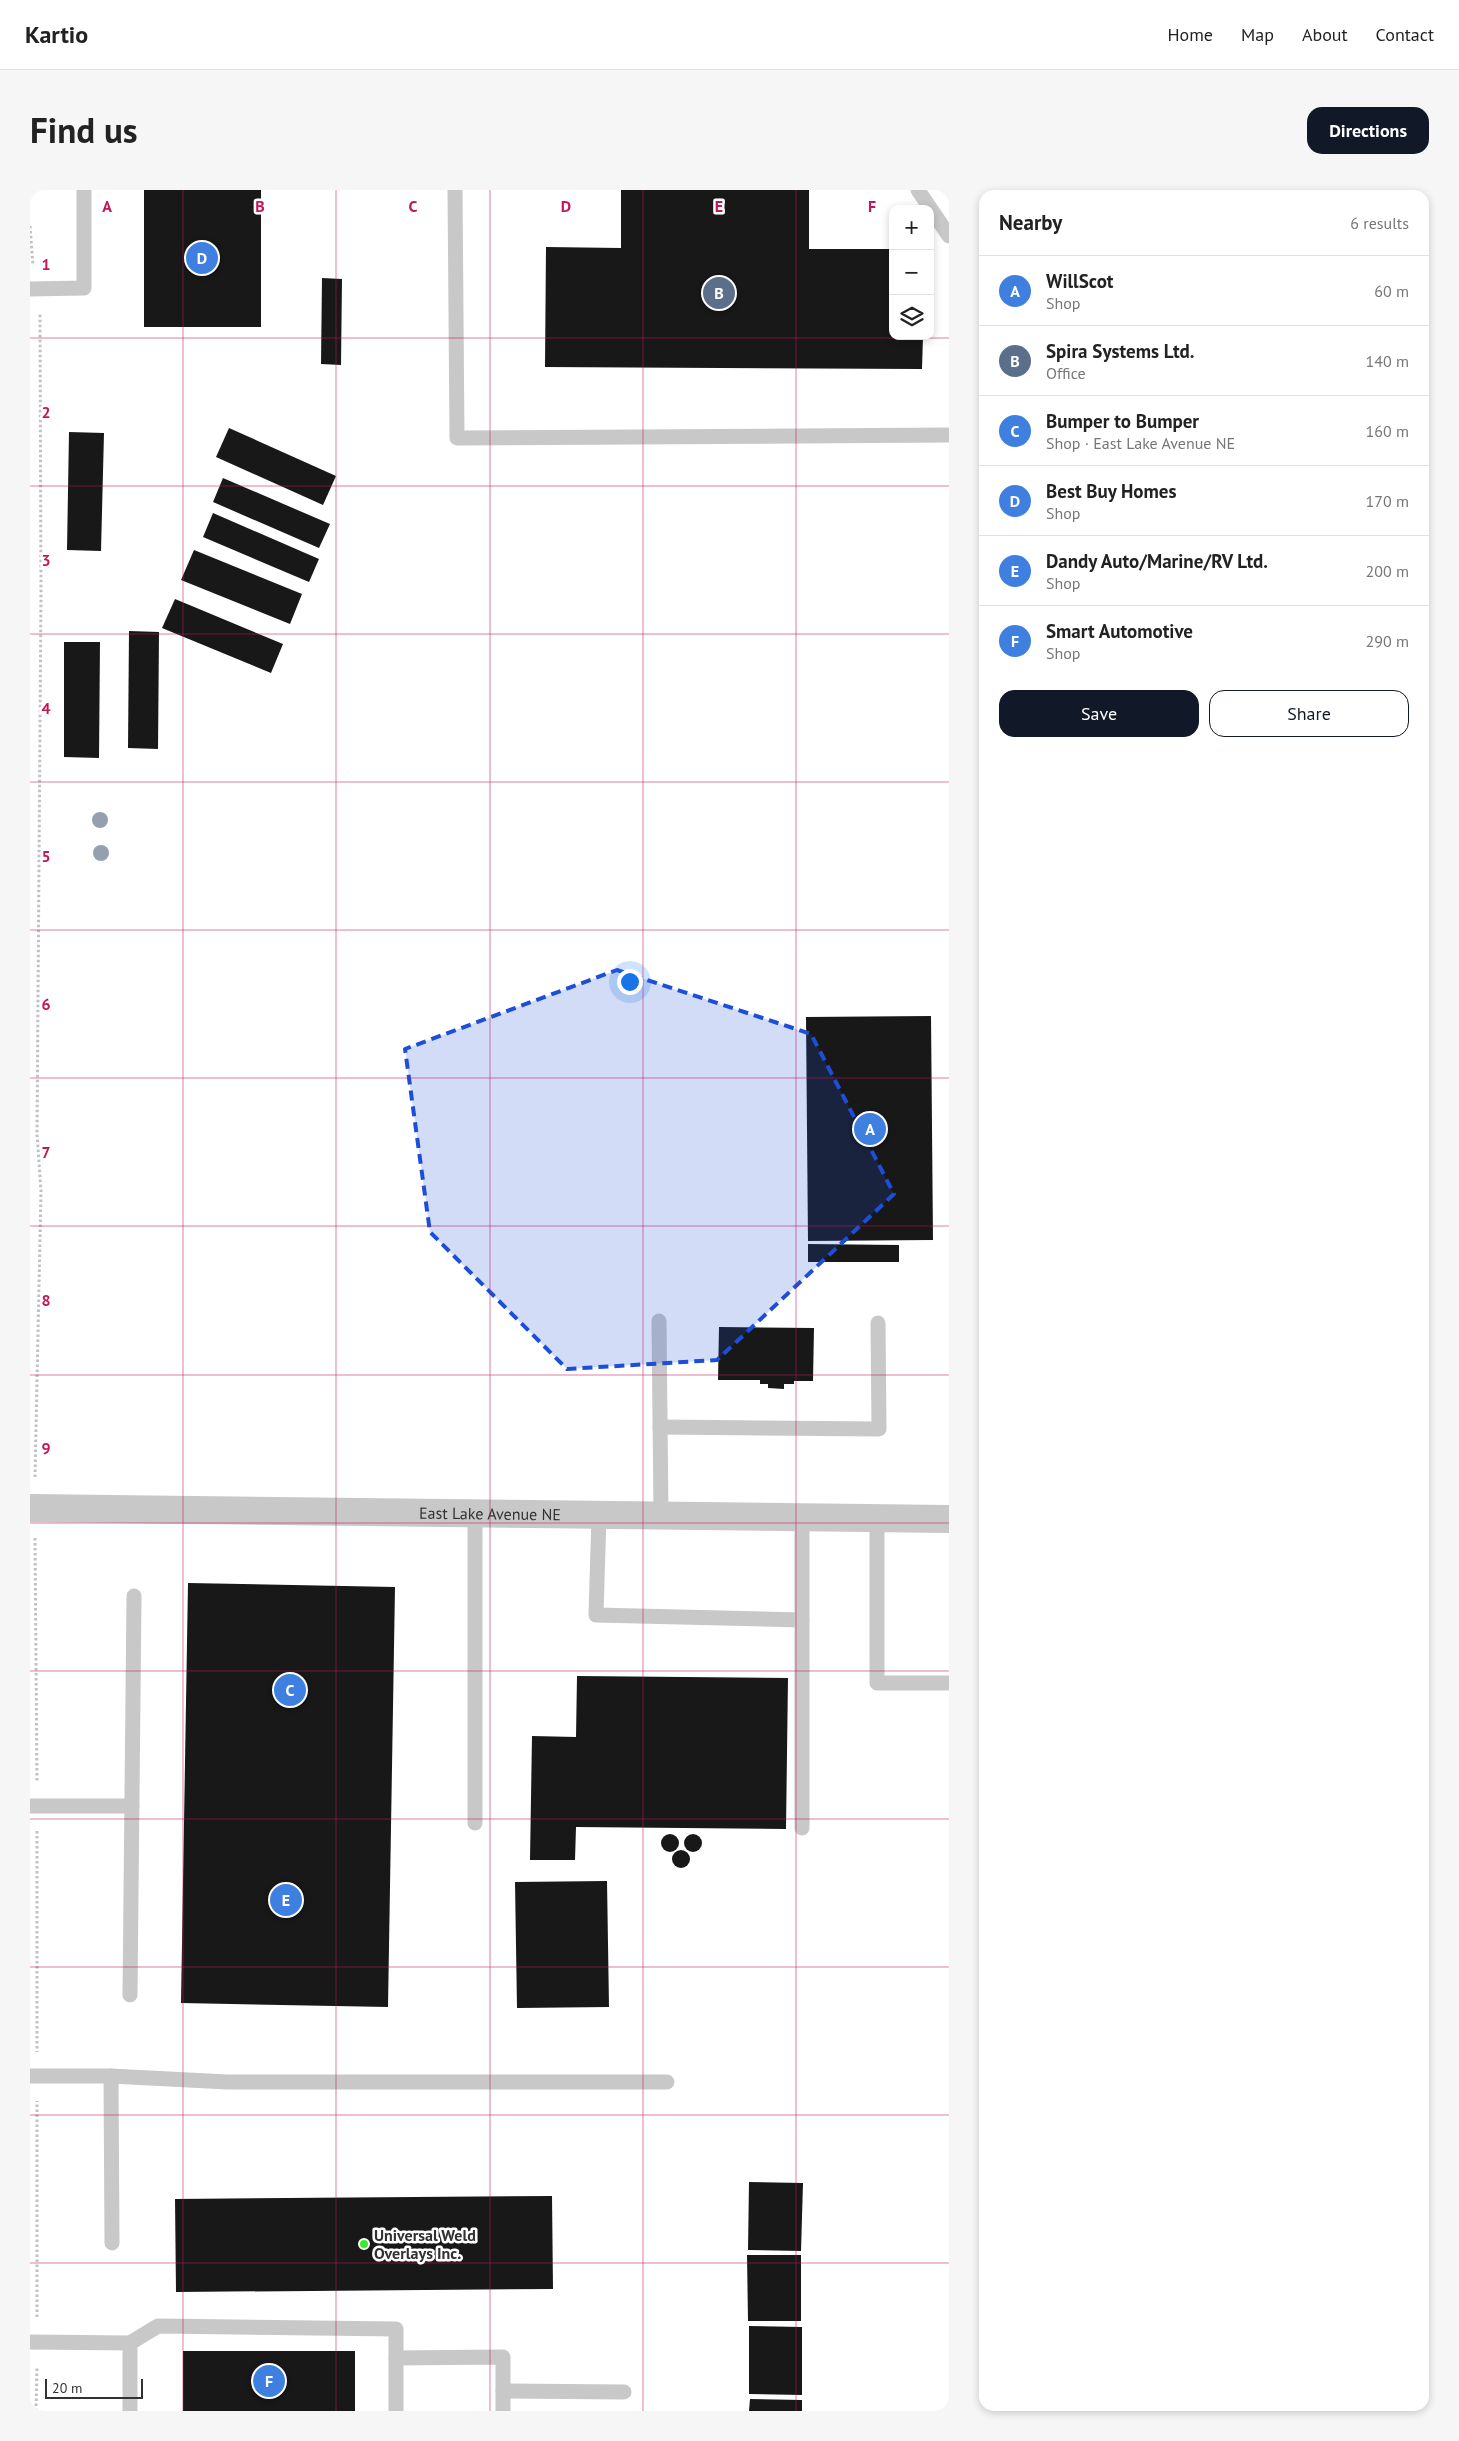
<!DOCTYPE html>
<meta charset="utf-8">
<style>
:root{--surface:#fff;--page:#f6f6f6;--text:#222;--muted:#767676;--line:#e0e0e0;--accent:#111827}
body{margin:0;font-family:"PT Sans",sans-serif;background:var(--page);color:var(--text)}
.controls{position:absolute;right:15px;top:15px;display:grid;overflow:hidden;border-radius:10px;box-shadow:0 2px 8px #0003}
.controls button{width:45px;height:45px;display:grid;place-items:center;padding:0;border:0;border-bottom:1px solid var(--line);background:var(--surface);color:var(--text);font:25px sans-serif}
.scale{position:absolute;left:15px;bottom:12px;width:98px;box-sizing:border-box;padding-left:5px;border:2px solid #313131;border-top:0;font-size:14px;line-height:18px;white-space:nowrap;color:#313131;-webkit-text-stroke:4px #fff;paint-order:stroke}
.you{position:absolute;left:599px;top:791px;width:18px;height:18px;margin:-12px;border:4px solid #fff;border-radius:50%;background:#1a73e8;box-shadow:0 0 0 8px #1a73e833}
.badge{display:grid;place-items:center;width:32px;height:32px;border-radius:50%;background:var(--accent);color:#fff;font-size:16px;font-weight:700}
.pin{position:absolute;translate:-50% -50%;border:2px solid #fff;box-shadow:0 1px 5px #0006}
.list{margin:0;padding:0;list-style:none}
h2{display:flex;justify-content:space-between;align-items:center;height:65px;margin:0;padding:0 20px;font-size:21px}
h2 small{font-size:16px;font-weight:400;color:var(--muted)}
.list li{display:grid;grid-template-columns:32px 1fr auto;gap:15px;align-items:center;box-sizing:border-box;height:70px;padding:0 20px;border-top:1px solid var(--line)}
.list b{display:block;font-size:19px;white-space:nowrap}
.list p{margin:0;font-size:16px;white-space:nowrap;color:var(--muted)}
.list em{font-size:16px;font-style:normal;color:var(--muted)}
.actions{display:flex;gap:10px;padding:15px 20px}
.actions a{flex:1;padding:11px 0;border:1px solid var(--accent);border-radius:15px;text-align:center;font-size:18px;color:var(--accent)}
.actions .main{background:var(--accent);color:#fff}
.icon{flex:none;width:28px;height:28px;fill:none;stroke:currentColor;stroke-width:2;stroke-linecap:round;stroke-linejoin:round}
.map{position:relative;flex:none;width:919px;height:2221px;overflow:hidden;border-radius:15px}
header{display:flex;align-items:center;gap:30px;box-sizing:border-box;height:70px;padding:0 25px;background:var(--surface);border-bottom:1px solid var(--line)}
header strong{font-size:24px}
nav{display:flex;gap:28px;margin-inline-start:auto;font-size:18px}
.intro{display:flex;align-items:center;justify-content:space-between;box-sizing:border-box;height:120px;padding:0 30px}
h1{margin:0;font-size:35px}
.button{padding:12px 22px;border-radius:15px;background:var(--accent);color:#fff;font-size:18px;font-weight:700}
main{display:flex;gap:30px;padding:0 30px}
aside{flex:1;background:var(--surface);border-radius:15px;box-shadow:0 2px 8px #0003}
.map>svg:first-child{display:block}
.building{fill:#181818}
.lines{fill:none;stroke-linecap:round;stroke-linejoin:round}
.path{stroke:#c1c1c1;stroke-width:3;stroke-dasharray:2.5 2.5;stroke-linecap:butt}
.lane{stroke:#c8c8c8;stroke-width:15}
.street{stroke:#c8c8c8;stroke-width:28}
.tree{fill:#94a0b0}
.marked{fill:#1d4ed8;fill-opacity:0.2;stroke:#1d4ed8;stroke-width:4;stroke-dasharray:10 6;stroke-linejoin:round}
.grid{fill:none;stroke:#c2185b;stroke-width:1;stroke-opacity:0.55}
.poi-dot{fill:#38eb30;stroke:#fff;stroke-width:2}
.labels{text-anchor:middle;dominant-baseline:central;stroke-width:5;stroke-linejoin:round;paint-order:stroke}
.street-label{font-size:16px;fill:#313131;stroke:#fff}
.poi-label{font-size:16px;font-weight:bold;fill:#313131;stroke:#fff;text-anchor:start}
.grid-label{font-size:16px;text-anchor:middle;font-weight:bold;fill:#c2185b;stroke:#fff;stroke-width:5;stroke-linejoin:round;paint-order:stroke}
</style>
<header>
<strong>Kartio</strong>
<nav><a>Home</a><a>Map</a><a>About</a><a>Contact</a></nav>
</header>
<div class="intro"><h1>Find us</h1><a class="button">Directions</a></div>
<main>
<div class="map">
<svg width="919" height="2221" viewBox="0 0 919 2221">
<rect width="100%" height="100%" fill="#fff"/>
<g class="building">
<rect x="114" y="0" width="117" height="137"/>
<path d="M 591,0 L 779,0 L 779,59 L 863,59 L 863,146 L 893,146 L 892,179 L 515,177 L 516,57 L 591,58 Z"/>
<path d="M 292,88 L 312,89 L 311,175 L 291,174 Z"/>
<path d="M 199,238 L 306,286 L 293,315 L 186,267 Z"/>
<path d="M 39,242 L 74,243 L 71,361 L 37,360 Z"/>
<path d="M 193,288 L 300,334 L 289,358 L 183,312 Z"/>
<path d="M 183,323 L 289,369 L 279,392 L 173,347 Z"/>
<path d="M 164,360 L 272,404 L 260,434 L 151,390 Z"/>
<path d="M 145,409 L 253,454 L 241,483 L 132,438 Z"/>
<path d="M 99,441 L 129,442 L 128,559 L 98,558 Z"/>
<path d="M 34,452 L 70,452 L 69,568 L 34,567 Z"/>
<path d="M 901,826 L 903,1050 L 778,1051 L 776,827 Z"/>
<path d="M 778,1054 L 869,1055 L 869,1072 L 778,1072 Z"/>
<path d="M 689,1137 L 784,1138 L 783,1191 L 764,1191 L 764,1194 L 754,1194 L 754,1199 L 738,1198 L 738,1194 L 730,1194 L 730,1190 L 688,1190 Z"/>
<path d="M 158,1393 L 365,1397 L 358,1817 L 151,1813 Z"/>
<path d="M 547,1486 L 758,1488 L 756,1639 L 546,1637 L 545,1670 L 500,1670 L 502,1546 L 546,1547 Z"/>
<circle cx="663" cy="1653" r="9"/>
<circle cx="640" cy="1653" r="9"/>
<circle cx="651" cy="1669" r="9"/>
<path d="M 577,1691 L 579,1817 L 487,1818 L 485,1692 Z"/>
<path d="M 719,1992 L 773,1993 L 771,2061 L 718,2060 Z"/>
<path d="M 522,2006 L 523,2099 L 146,2102 L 145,2009 Z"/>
<path d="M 717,2065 L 771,2065 L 771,2131 L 718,2131 Z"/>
<path d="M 719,2136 L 772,2137 L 772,2205 L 719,2204 Z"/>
<rect x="153" y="2161" width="172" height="60"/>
<path d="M 720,2209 L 772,2210 L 772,2221 L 719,2221 Z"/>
</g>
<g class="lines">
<g class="path">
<path d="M 0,36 L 3,76"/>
<path d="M 5,1287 L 11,1001 L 7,944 L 11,403 L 10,124"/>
<path d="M 5,1348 L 7,1592"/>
<path d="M 7,1641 L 7,1862"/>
<path d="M 7,2127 L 7,1911"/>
<path d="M 6,2221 L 7,2176"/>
</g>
<g class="lane">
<path d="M 425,0 L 427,248 L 919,245"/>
<path d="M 888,0 L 919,46"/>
<path d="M 0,99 L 54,98 L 54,0"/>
<path d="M 629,1131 L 631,1326"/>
<path d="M 630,1237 L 849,1239 L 848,1133"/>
<path d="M 569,1325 L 566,1425 L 772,1430 L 772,1328"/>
<path d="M 847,1328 L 847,1493 L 919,1493"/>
<path d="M 772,1430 L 772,1638"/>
<path d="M 0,1616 L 102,1616"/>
<path d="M 445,1633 L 445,1323"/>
<path d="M 100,1805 L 104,1406"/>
<path d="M 0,1886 L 81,1886 L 82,2053"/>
<path d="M 81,1886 L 197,1892 L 637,1892"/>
<path d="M 0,2152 L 100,2153 L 100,2221"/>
<path d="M 100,2153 L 128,2136 L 366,2139 L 366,2221"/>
<path d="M 366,2168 L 473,2167 L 473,2221"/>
<path d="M 473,2201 L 594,2202"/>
</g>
<path class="street" id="s1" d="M 0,1318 L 919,1329"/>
</g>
<g class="tree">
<circle cx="70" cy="630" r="8"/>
<circle cx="71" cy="663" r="8"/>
</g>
<path class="marked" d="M 587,780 L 781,844 L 864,1004 L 687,1170 L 537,1179 L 400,1042 L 375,859 Z"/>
<path class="grid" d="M 153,0 L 153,2221M 306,0 L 306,2221M 460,0 L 460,2221M 613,0 L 613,2221M 766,0 L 766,2221M 0,148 L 919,148M 0,296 L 919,296M 0,444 L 919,444M 0,592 L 919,592M 0,740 L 919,740M 0,888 L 919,888M 0,1036 L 919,1036M 0,1185 L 919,1185M 0,1333 L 919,1333M 0,1481 L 919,1481M 0,1629 L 919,1629M 0,1777 L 919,1777M 0,1925 L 919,1925M 0,2073 L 919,2073"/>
<circle class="poi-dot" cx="334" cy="2054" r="5"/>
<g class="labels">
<g class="street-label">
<text stroke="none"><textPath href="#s1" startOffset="460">East Lake Avenue NE</textPath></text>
</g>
<g class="poi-label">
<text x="344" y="2045">Universal Weld<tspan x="344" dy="18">Overlays Inc.</tspan></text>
</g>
</g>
<g class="grid-label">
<text x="77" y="22">A</text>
<text x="230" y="22">B</text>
<text x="383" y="22">C</text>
<text x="536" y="22">D</text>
<text x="689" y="22">E</text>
<text x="842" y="22">F</text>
<text x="16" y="80">1</text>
<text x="16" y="228">2</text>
<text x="16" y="376">3</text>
<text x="16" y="524">4</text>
<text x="16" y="672">5</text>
<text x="16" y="820">6</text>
<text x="16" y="968">7</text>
<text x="16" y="1116">8</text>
<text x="16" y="1264">9</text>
</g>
</svg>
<div class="controls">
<button>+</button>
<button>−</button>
<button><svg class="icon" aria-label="layers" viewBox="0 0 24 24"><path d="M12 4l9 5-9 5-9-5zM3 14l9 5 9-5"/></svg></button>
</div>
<div class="scale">20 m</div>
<div class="you"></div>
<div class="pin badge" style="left:840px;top:939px;background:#3f7fe0">A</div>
<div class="pin badge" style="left:689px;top:103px;background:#5c6f8a">B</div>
<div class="pin badge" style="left:260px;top:1500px;background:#3f7fe0">C</div>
<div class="pin badge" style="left:172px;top:68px;background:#3f7fe0">D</div>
<div class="pin badge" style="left:256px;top:1710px;background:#3f7fe0">E</div>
<div class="pin badge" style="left:239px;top:2191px;background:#3f7fe0">F</div>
</div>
<aside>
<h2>Nearby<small>6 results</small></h2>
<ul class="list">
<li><span class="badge" style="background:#3f7fe0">A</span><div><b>WillScot</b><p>Shop</p></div><em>60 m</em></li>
<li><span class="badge" style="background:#5c6f8a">B</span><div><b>Spira Systems Ltd.</b><p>Office</p></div><em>140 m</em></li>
<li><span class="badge" style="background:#3f7fe0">C</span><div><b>Bumper to Bumper</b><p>Shop · East Lake Avenue NE</p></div><em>160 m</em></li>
<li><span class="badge" style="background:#3f7fe0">D</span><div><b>Best Buy Homes</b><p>Shop</p></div><em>170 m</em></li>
<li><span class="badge" style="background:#3f7fe0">E</span><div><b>Dandy Auto/Marine/RV Ltd.</b><p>Shop</p></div><em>200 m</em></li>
<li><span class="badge" style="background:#3f7fe0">F</span><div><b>Smart Automotive</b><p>Shop</p></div><em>290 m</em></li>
</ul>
<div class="actions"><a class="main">Save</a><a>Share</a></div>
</aside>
</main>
